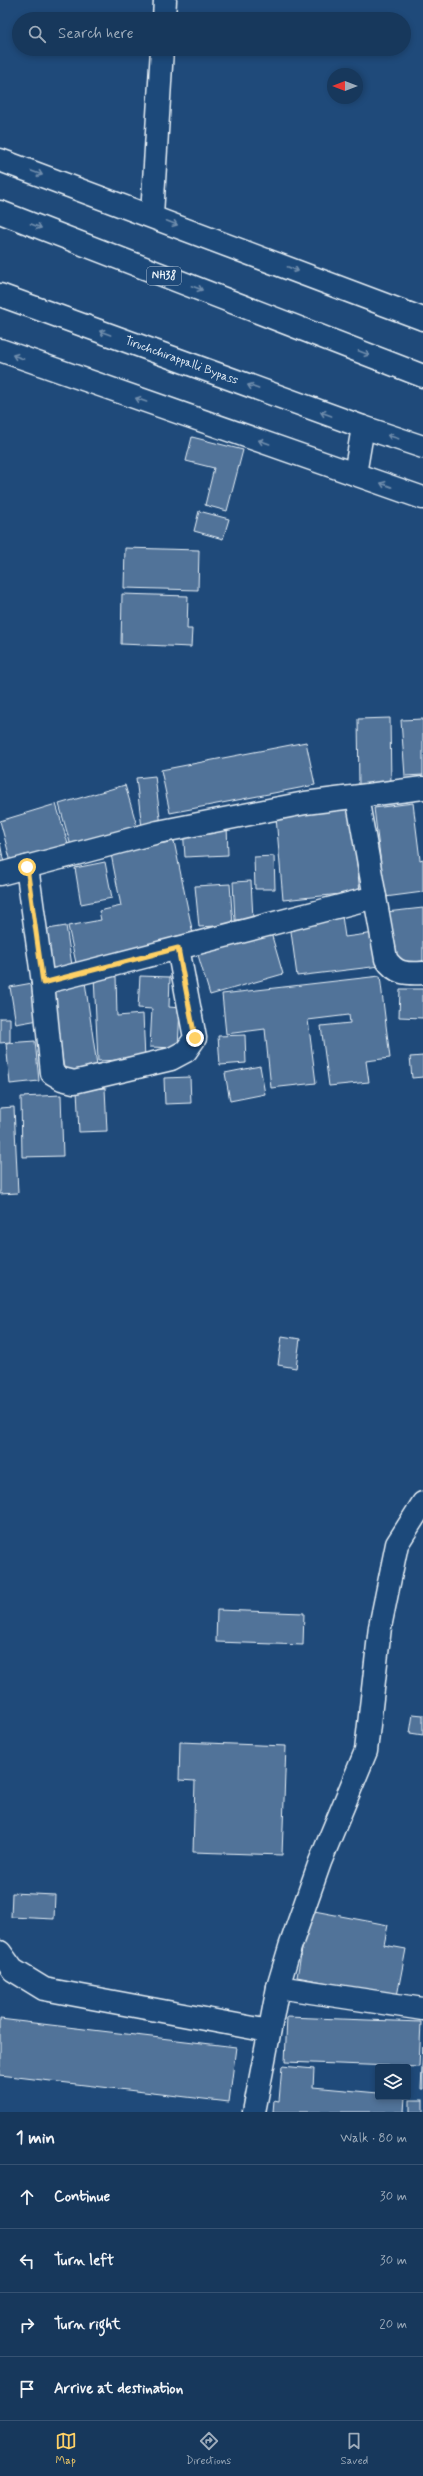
<!DOCTYPE html>
<meta charset="utf-8">
<style>
:root{--surface:#17385c;--page:#244365;--text:#f1f3f6;--muted:#9eacbb;--line:#365272;--accent:#ffd166}
body{margin:0;font-family:Mynerve,sans-serif;background:var(--page);color:var(--text)}
.controls{position:absolute;right:12px;bottom:12px;display:grid;overflow:hidden;border-radius:4px;box-shadow:0 2px 6px #0003}
.controls button{width:36px;height:36px;display:grid;place-items:center;padding:0;border:0;border-bottom:1px solid var(--line);background:var(--surface);color:var(--text);font:20px sans-serif}
.compass{position:absolute;left:327px;top:68px;width:36px;height:36px;border-radius:50%;background:var(--surface);box-shadow:0 2px 6px #0003;rotate:270deg}
.stop{position:absolute;width:12px;height:12px;margin:-9px;border:3px solid #ffd166;border-radius:50%;background:#fff}
.stop.end{background:#ffd166;border-color:#fff;box-shadow:0 1px 4px #0008}
.list{margin:0;padding:0;list-style:none}
h2{display:flex;justify-content:space-between;align-items:center;height:52px;margin:0;padding:0 16px;font-size:17px}
h2 small{font-size:13px;font-weight:400;color:var(--muted)}
.list li{display:grid;grid-template-columns:26px 1fr auto;gap:12px;align-items:center;box-sizing:border-box;height:64px;padding:0 16px;border-top:1px solid var(--line)}
.list b{display:block;font-size:15px;white-space:nowrap}
.list em{font-size:13px;font-style:normal;color:var(--muted)}
.icon{flex:none;width:22px;height:22px;fill:none;stroke:currentColor;stroke-width:2;stroke-linecap:round;stroke-linejoin:round}
.map{position:relative;flex:none;width:423px;height:2112px;overflow:hidden}
.search{position:absolute;background:var(--surface);box-shadow:0 2px 6px #0003;left:12px;right:12px;top:12px;height:44px;display:flex;align-items:center;gap:10px;box-sizing:border-box;padding:0 14px;border-radius:22px;color:var(--muted);font-size:15px}
.sheet{height:308px;background:var(--surface)}
nav{display:flex;justify-content:space-around;align-items:center;box-sizing:border-box;height:56px;border-top:1px solid var(--line);background:var(--surface);font-size:11px;color:var(--muted)}
nav a{display:grid;justify-items:center;gap:2px}
nav .on{color:var(--accent)}
.map>svg:first-child{display:block}
.building{fill:#517399;stroke:#e8f1f8}
.lines{fill:none;stroke-linecap:round;stroke-linejoin:round}
.minor-casing{stroke:#e8f1f8;stroke-width:25}
.highway-casing{stroke:#e8f1f8;stroke-width:25}
.minor{stroke:#1f4a7a;stroke-width:22}
.highway{stroke:#1f4a7a;stroke-width:22}
.oneway{stroke:#6f8dac}
.route{stroke:#ffd166;stroke-width:5}
.labels{text-anchor:middle;dominant-baseline:central;stroke-width:3;stroke-linejoin:round;paint-order:stroke}
.shield{fill:#1f4a7a;stroke:#acbfd2;stroke-width:1}
.shield-label{font-size:11px;font-weight:bold;fill:#e8f1f8}
.street-label{font-size:12px;fill:#e8f1f8;stroke:#1f4a7a}
</style>
<div class="map">
<svg width="423" height="2112" viewBox="0 0 423 2112">
<rect width="100%" height="100%" fill="#1f4a7a"/>
<filter id="ink" filterUnits="userSpaceOnUse"><feTurbulence type="fractalNoise" baseFrequency=".025" numOctaves="2"/><feDisplacementMap in="SourceGraphic" scale="8" xChannelSelector="R" yChannelSelector="G"/><feConvolveMatrix kernelMatrix="1 2 1 2 8 2 1 2 1" color-interpolation-filters="sRGB"/></filter>
<g filter="url(#ink)">
<g class="building">
<path d="M 192,437 L 243,450 L 227,511 L 205,505 L 214,468 L 186,461 Z"/>
<path d="M 199,511 L 229,519 L 223,539 L 194,531 Z"/>
<path d="M 125,548 L 199,550 L 198,590 L 124,588 Z"/>
<path d="M 122,594 L 188,596 L 187,629 L 192,629 L 191,647 L 121,644 Z"/>
<path d="M 390,718 L 391,785 L 359,786 L 358,719 Z"/>
<path d="M 423,719 L 423,775 L 405,776 L 401,720 Z"/>
<path d="M 306,742 L 315,785 L 170,813 L 161,770 Z"/>
<path d="M 155,776 L 161,826 L 142,828 L 136,778 Z"/>
<path d="M 125,785 L 137,826 L 71,846 L 59,804 Z"/>
<path d="M 413,803 L 420,860 L 423,859 L 423,892 L 385,897 L 374,808 Z"/>
<path d="M 56,804 L 68,844 L 11,862 L 0,821 Z"/>
<path d="M 351,809 L 360,892 L 283,900 L 276,817 Z"/>
<path d="M 227,825 L 228,855 L 185,857 L 183,828 Z"/>
<path d="M 174,841 L 194,939 L 76,963 L 68,926 L 101,920 L 99,911 L 121,906 L 111,854 Z"/>
<path d="M 0,843 L 4,863 L 0,864 Z"/>
<path d="M 274,856 L 275,889 L 255,889 L 254,857 Z"/>
<path d="M 105,862 L 112,898 L 81,904 L 75,868 Z"/>
<path d="M 251,881 L 253,919 L 235,920 L 233,882 Z"/>
<path d="M 230,884 L 233,925 L 199,927 L 195,886 Z"/>
<path d="M 423,908 L 423,961 L 391,964 L 386,912 Z"/>
<path d="M 342,916 L 345,937 L 375,933 L 380,966 L 297,976 L 290,924 Z"/>
<path d="M 66,926 L 73,972 L 49,975 L 42,930 Z"/>
<path d="M 271,933 L 283,974 L 210,995 L 198,955 Z"/>
<path d="M 116,975 L 117,1016 L 143,1014 L 145,1059 L 98,1061 L 94,976 Z"/>
<path d="M 140,976 L 170,977 L 169,1007 L 180,1008 L 178,1048 L 150,1047 L 152,1009 L 138,1008 Z"/>
<path d="M 380,976 L 390,1058 L 366,1061 L 369,1082 L 329,1086 L 321,1026 L 350,1023 L 349,1015 L 308,1020 L 316,1083 L 271,1088 L 265,1029 L 226,1034 L 222,994 Z"/>
<path d="M 38,982 L 44,1019 L 16,1024 L 10,987 Z"/>
<path d="M 85,982 L 98,1072 L 65,1077 L 52,987 Z"/>
<path d="M 400,989 L 423,989 L 423,1018 L 399,1017 Z"/>
<path d="M 0,1018 L 10,1018 L 10,1042 L 0,1043 Z"/>
<path d="M 245,1035 L 246,1063 L 220,1065 L 218,1036 Z"/>
<path d="M 35,1041 L 39,1081 L 10,1084 L 6,1043 Z"/>
<path d="M 423,1056 L 423,1077 L 412,1078 L 410,1057 Z"/>
<path d="M 260,1066 L 265,1094 L 230,1101 L 225,1073 Z"/>
<path d="M 190,1077 L 191,1103 L 165,1104 L 164,1078 Z"/>
<path d="M 105,1088 L 107,1131 L 79,1132 L 77,1090 Z"/>
<path d="M 61,1095 L 63,1156 L 22,1157 L 21,1097 Z"/>
<path d="M 14,1107 L 18,1193 L 0,1194 L 0,1108 Z"/>
<path d="M 282,1336 L 300,1339 L 296,1368 L 278,1365 Z"/>
<path d="M 217,1610 L 304,1613 L 303,1645 L 216,1642 Z"/>
<path d="M 413,1714 L 423,1715 L 423,1735 L 410,1733 Z"/>
<path d="M 180,1742 L 286,1746 L 282,1855 L 193,1852 L 195,1781 L 179,1780 Z"/>
<path d="M 12,1893 L 55,1895 L 54,1919 L 11,1917 Z"/>
<path d="M 309,1910 L 388,1925 L 384,1945 L 406,1949 L 397,1996 L 297,1977 Z"/>
<path d="M 287,2017 L 421,2022 L 419,2067 L 285,2062 Z"/>
<path d="M 0,2019 L 236,2047 L 229,2102 L 0,2075 Z"/>
<path d="M 423,2047 L 423,2089 L 421,2089 Z"/>
<path d="M 282,2066 L 314,2069 L 313,2087 L 378,2093 L 378,2097 L 405,2097 L 404,2112 L 273,2112 L 274,2100 L 279,2101 Z"/>
<rect x="410" y="2100" width="13" height="12"/>
</g>
<g class="lines">
<g class="minor-casing">
<g id="minor">
<path d="M 164,19 L 165,0"/>
<path d="M 0,160 L 423,319"/>
<path d="M 152,215 L 162,49"/>
<path d="M 0,350 L 423,498"/>
<path d="M 357,797 L 386,959 C 396,974 406,974 423,973"/>
<path d="M 27,867 L 43,983 L 52,1073 L 62,1079 L 74,1082 L 171,1059 L 186,1051 L 195,1038 L 178,948"/>
<path d="M 0,874 L 158,832 L 305,803 L 423,788"/>
<path d="M 43,983 L 375,897"/>
<path d="M 0,1952 L 13,1970 L 44,1989 L 269,2031"/>
<path d="M 278,1987 L 423,2009"/>
<path d="M 254,2112 L 278,1987 L 290,1947 L 320,1862 L 366,1751 L 380,1627 L 397,1544 L 423,1503"/>
</g>
</g>
<g class="highway-casing">
<g id="highway">
<path d="M 0,212 L 423,376"/>
<path id="s1" d="M 0,295 L 363,427 L 423,447"/>
<path d="M 355,474 L 363,427"/>
</g>
</g>
<use href="#minor" class="minor"/>
<use href="#highway" class="highway"/>
</g>
<defs><path id="oneway-shaft" d="M-6 0H5M1.5-3L5.5 0L1.5 3" fill="none" stroke-width="1.6" stroke-linecap="round" stroke-linejoin="round"/></defs>
<g class="oneway">
<use href="#oneway-shaft" transform="translate(37 173) rotate(20)"/>
<use href="#oneway-shaft" transform="translate(172 223) rotate(21)"/>
<use href="#oneway-shaft" transform="translate(36 226) rotate(21)"/>
<use href="#oneway-shaft" transform="translate(293 269) rotate(21)"/>
<use href="#oneway-shaft" transform="translate(197 288) rotate(21)"/>
<use href="#oneway-shaft" transform="translate(105 333) rotate(-160)"/>
<use href="#oneway-shaft" transform="translate(364 353) rotate(21)"/>
<use href="#oneway-shaft" transform="translate(18 357) rotate(-160)"/>
<use href="#oneway-shaft" transform="translate(253 387) rotate(-160)"/>
<use href="#oneway-shaft" transform="translate(141 400) rotate(-161)"/>
<use href="#oneway-shaft" transform="translate(326 414) rotate(-160)"/>
<use href="#oneway-shaft" transform="translate(393 437) rotate(-162)"/>
<use href="#oneway-shaft" transform="translate(264 442) rotate(-161)"/>
<use href="#oneway-shaft" transform="translate(386 485) rotate(-160)"/>
</g>
</g>
<g class="lines" filter="url(#ink)">
<path class="route" d="M 27,867 L 43,983 L 178,948 L 195,1038"/>
</g>
<g class="labels">
<rect class="shield" x="147" y="267" width="34" height="18" rx="3"/>
<g class="shield-label">
<text x="164" y="276">NH38</text>
</g>
<g class="street-label">
<text stroke="none"><textPath href="#s1" startOffset="193">Tiruchchirappalli Bypass</textPath></text>
</g>
</g>
</svg>
<div class="controls">
<button><svg class="icon" aria-label="layers" viewBox="0 0 24 24"><path d="M12 4l9 5-9 5-9-5zM3 14l9 5 9-5"/></svg></button>
</div>
<svg class="compass" viewBox="-18 -18 36 36"><path d="M0-13l5 13h-10z" fill="#e53935"/><path d="M0 13l5-13h-10z" fill="#9eacbb"/></svg>
<div class="stop" style="left:27px;top:867px"></div>
<div class="stop end" style="left:195px;top:1038px"></div>
<div class="search"><svg class="icon" aria-label="search" viewBox="0 0 24 24"><circle cx="10" cy="10" r="6"/><path d="M15 15l6 6"/></svg>Search here</div>
</div>
<section class="sheet">
<h2>1 min<small>Walk · 80 m</small></h2>
<ul class="list">
<li><svg class="icon" aria-label="ahead" viewBox="0 0 24 24"><path d="M12 20V5M6 11l6-6 6 6"/></svg><div><b>Continue</b></div><em>30 m</em></li>
<li><svg class="icon" aria-label="left" viewBox="0 0 24 24"><path d="M17 20v-9H6M10 6l-5 5 5 5"/></svg><div><b>Turn left</b></div><em>30 m</em></li>
<li><svg class="icon" aria-label="right" viewBox="0 0 24 24"><path d="M7 20v-9h11M14 6l5 5-5 5"/></svg><div><b>Turn right</b></div><em>20 m</em></li>
<li><svg class="icon" aria-label="arrive" viewBox="0 0 24 24"><path d="M6 21V4h12l-3 4 3 4H6"/></svg><div><b>Arrive at destination</b></div></li>
</ul>
</section>
<nav>
<a class="on"><svg class="icon" aria-label="map" viewBox="0 0 24 24"><path d="M3 6l6-2 6 2 6-2v14l-6 2-6-2-6 2zM9 4v14M15 6v14"/></svg>Map</a>
<a><svg class="icon" aria-label="directions" viewBox="0 0 24 24"><path d="M12 3l9 9-9 9-9-9zM9 14v-3h6M13 9l2 2-2 2"/></svg>Directions</a>
<a><svg class="icon" aria-label="saved" viewBox="0 0 24 24"><path d="M7 4h10v16l-5-4-5 4z"/></svg>Saved</a>
</nav>
